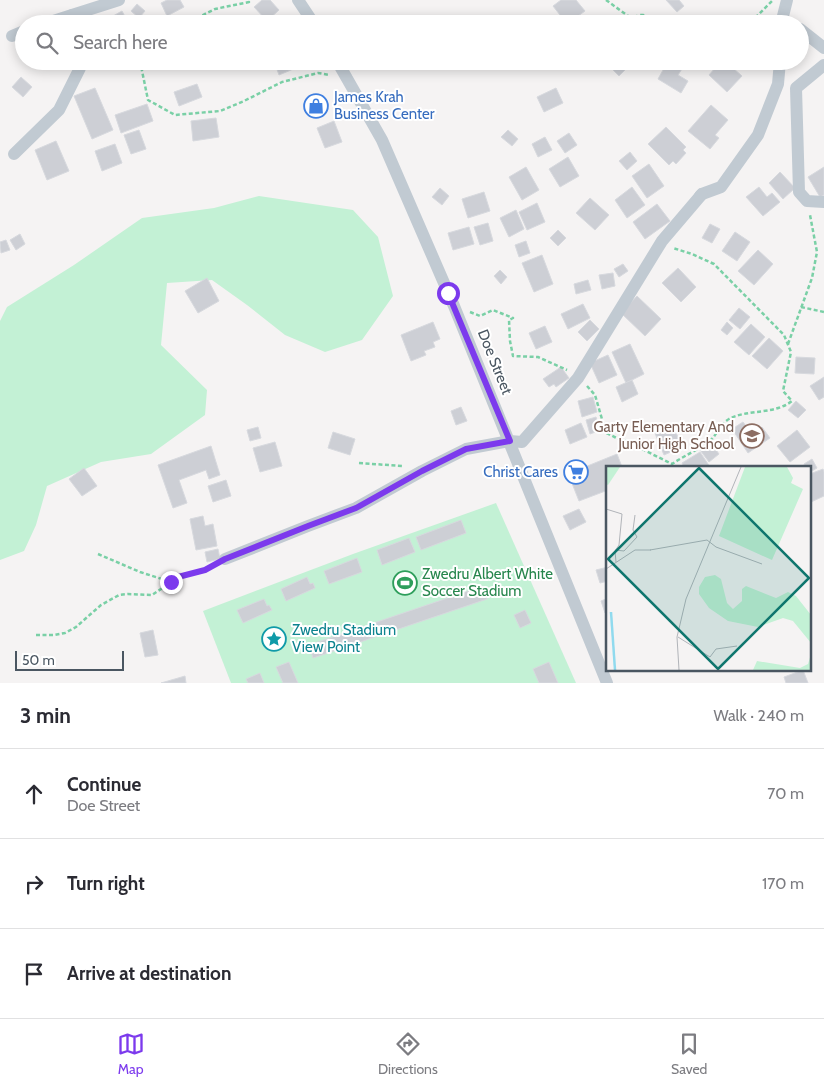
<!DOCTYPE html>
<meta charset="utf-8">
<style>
:root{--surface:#fff;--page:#f2f2f3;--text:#2b2b33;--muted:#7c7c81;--line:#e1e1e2;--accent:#7c3aed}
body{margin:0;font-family:Cabin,sans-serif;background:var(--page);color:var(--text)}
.scale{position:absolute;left:15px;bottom:12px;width:109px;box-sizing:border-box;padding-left:5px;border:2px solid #4a5661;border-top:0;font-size:14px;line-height:18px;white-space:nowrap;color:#4a5661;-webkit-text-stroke:4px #fff;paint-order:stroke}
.stop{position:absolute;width:15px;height:15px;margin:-11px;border:4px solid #7c3aed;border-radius:50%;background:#fff}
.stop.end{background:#7c3aed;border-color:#fff;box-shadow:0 1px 5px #0008}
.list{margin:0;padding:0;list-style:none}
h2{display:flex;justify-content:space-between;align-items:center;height:65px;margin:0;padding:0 20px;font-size:21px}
h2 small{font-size:16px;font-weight:400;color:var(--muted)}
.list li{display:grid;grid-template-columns:32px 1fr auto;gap:15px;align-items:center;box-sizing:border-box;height:90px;padding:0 20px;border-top:1px solid var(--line)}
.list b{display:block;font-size:19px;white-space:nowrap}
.list p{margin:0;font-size:16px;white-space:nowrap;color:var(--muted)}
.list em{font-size:16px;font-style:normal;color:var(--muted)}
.icon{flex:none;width:28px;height:28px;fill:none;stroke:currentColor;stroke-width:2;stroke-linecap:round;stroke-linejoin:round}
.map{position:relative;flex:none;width:824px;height:683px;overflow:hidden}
.search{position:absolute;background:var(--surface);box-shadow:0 2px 12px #0003;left:15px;right:15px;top:15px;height:55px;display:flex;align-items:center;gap:12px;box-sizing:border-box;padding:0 18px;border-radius:28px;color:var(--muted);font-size:19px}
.sheet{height:335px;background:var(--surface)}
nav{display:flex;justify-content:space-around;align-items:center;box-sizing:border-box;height:70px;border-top:1px solid var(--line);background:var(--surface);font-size:14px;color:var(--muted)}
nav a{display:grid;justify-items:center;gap:2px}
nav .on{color:var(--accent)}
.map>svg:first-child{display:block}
.green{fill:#c3f1d5}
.building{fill:#cdcfd5;stroke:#d7d9de}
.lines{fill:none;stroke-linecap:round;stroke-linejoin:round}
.path{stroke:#7ad0a6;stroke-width:2.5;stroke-dasharray:4 2.5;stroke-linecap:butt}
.street{stroke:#c1cad2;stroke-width:12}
.route{stroke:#7c3aed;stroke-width:6}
.labels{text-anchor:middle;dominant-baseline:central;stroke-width:4;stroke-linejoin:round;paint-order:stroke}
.shop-label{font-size:15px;fill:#366cbe;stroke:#fff;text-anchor:start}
.street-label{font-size:15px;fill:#4a5661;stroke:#fff}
.education-label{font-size:15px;fill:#785e54;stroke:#fff;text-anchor:end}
.leisure-label{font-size:15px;fill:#27864d;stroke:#fff;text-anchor:start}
.culture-label{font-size:15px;fill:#0d838f;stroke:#fff;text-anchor:start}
.inset-river{fill:none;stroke:#90daee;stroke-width:2.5}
.inset-road{fill:none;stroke:#b1b4b9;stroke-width:1}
.view{fill:#0f766e;fill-opacity:0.15;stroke:#0f766e;stroke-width:2.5}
.inset-edge{fill:none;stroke:#4a5661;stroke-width:2.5}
</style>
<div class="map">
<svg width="824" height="683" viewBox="0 0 824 683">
<rect width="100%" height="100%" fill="#f5f3f3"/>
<g class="green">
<path d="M 259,196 L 353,210 L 378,237 L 393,296 L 362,340 L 325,352 L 285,335 L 247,305 L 212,280 L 167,283 L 161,345 L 207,390 L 205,415 L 151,454 L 101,462 L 47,486 L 36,525 L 24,551 L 0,560 L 0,321 L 7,307 L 74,265 L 142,218 L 214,208 Z"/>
<path d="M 496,503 L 576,683 L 231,683 L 203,611 L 353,554 Z"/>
</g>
<g class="building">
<path d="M 167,0 L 180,0 L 184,7 L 167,16 L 161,3 Z"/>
<path d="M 262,0 L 270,0 L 279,10 L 267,21 L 254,7 Z"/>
<path d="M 561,0 L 576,0 L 585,11 L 567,24 L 553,6 Z"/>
<path d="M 666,0 L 679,0 L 684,6 L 677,12 Z"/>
<path d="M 137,4 L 145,11 L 139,18 L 131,11 Z"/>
<path d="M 122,11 L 129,24 L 105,24 L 104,21 Z"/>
<path d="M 274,61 L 296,61 L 298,67 L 279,75 Z"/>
<path d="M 610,61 L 634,61 L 619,76 L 607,64 Z"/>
<path d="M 668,61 L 687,61 L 678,75 L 688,81 L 681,93 L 658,79 Z"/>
<path d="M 721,61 L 725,61 L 742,76 L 727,92 L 709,75 Z"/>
<path d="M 21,77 L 32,87 L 23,97 L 12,87 Z"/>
<path d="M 197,84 L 202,97 L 179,106 L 174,92 Z"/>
<path d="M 95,88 L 113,130 L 92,139 L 74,96 Z"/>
<path d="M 556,88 L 563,103 L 544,112 L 537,97 Z"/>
<path d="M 315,100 L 320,106 L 314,111 L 309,105 Z"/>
<path d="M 147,104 L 153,121 L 121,133 L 115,115 Z"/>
<path d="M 711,105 L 728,120 L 715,135 L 719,138 L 710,149 L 688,131 Z"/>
<path d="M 216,118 L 219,137 L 193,141 L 191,121 Z"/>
<path d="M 334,121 L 342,142 L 325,148 L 317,128 Z"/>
<path d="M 666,127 L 686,147 L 683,150 L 686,153 L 676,164 L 673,161 L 669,165 L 648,144 Z"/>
<path d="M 139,130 L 146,149 L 131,154 L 124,135 Z"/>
<path d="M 508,130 L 518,139 L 512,146 L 501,137 Z"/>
<path d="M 569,133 L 577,145 L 565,153 L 557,141 Z"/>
<path d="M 545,137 L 552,150 L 538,157 L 532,144 Z"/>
<path d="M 56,141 L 69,171 L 47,180 L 35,150 Z"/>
<path d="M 115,144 L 122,163 L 102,171 L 95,151 Z"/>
<path d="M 630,152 L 637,161 L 627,170 L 619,161 Z"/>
<path d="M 568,157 L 579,176 L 560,187 L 549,169 Z"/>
<path d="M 649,164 L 664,186 L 647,198 L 632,176 Z"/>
<path d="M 526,167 L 539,190 L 522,200 L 509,177 Z"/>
<path d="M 824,167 L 824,195 L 820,197 L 808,177 Z"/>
<path d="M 780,172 L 795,188 L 783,199 L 769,183 Z"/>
<path d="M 632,187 L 645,205 L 627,218 L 615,200 Z"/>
<path d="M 759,187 L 767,197 L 772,193 L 780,202 L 763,216 L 746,197 Z"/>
<path d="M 440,188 L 449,196 L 442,205 L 432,197 Z"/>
<path d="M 484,192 L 490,211 L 468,218 L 462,199 Z"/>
<path d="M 590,198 L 609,215 L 595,230 L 576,213 Z"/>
<path d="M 537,203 L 545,222 L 527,230 L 519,212 Z"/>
<path d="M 657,204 L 670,221 L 645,239 L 633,222 Z"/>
<path d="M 516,210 L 524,229 L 509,237 L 500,218 Z"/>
<path d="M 488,223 L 493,241 L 480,245 L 474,227 Z"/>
<path d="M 710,224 L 720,229 L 712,243 L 702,238 Z"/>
<path d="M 469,227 L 474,244 L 453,250 L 448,233 Z"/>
<path d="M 558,230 L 566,238 L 558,246 L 550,238 Z"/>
<path d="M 735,232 L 750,242 L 737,261 L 722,251 Z"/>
<path d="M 20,234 L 25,244 L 16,250 L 10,240 Z"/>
<path d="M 6,240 L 10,250 L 1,253 L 0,242 Z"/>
<path d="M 526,241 L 530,253 L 519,257 L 515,245 Z"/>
<path d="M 758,250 L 773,264 L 754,285 L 738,271 Z"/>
<path d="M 542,255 L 553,284 L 534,292 L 522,263 Z"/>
<path d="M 623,264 L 628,271 L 619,277 L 614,269 Z"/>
<path d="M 678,268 L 696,287 L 681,302 L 662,283 Z"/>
<path d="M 500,270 L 507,277 L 501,284 L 494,276 Z"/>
<path d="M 613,273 L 615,286 L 602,289 L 599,275 Z"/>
<path d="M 207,278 L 219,301 L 198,313 L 185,291 Z"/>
<path d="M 588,280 L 591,290 L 576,294 L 574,284 Z"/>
<path d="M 637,296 L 661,319 L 645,336 L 621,313 Z"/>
<path d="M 583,304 L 590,318 L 568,329 L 561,314 Z"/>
<path d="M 739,308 L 750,317 L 740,329 L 729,320 Z"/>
<path d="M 590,320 L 599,329 L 587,341 L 578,332 Z"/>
<path d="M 433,322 L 440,339 L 433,342 L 435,347 L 424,351 L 426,355 L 411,361 L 401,335 Z"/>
<path d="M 727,322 L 733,328 L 727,335 L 721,330 Z"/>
<path d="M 751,324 L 765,337 L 749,355 L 734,342 Z"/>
<path d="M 545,326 L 552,342 L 536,349 L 529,333 Z"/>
<path d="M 769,338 L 783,351 L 767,369 L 752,356 Z"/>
<path d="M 630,344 L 644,374 L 626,383 L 612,352 Z"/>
<path d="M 608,355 L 617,375 L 599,383 L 590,363 Z"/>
<path d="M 796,357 L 815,358 L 814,374 L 795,373 Z"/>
<path d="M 561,367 L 569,378 L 556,387 L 554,384 L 549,387 L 543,379 Z"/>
<path d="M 824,377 L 824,397 L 819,400 L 810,386 Z"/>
<path d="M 632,380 L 638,394 L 622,402 L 616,387 Z"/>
<path d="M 593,397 L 597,412 L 582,417 L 578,401 Z"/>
<path d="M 796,401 L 806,410 L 798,418 L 788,410 Z"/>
<path d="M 461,407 L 467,421 L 456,425 L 451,411 Z"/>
<path d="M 596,417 L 601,430 L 590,434 L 586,420 Z"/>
<path d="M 743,422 L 752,434 L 762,427 L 770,438 L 748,453 L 732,429 Z"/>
<path d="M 581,423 L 587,437 L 570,444 L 565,430 Z"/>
<path d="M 672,423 L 682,447 L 664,455 L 654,431 Z"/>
<path d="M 258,427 L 261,438 L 250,441 L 247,430 Z"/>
<path d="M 797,430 L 810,447 L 790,462 L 777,446 Z"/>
<path d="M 333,432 L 355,439 L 350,455 L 328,448 Z"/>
<path d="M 275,442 L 282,466 L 260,472 L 253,448 Z"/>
<path d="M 711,443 L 719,454 L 709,462 L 700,450 Z"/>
<path d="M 211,446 L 220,475 L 209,479 L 206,470 L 179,480 L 187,503 L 173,508 L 158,465 Z"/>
<path d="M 700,452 L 710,467 L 684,467 L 682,463 Z"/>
<path d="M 617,454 L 622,467 L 608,467 L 608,490 L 579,501 L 566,468 L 583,461 L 585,467 Z"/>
<path d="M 812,459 L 817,468 L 810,472 L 810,467 L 805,467 L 804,464 Z"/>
<path d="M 84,468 L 97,486 L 82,496 L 69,479 Z"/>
<path d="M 823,469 L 824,472 L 824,496 L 811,502 L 810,499 L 810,474 Z"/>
<path d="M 226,480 L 231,496 L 213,502 L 208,486 Z"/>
<path d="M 579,509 L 586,522 L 570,530 L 563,516 Z"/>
<path d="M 203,516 L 205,526 L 213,524 L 217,546 L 196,550 L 190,519 Z"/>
<path d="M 461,520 L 466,533 L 421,550 L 416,537 Z"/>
<path d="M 409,538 L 415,552 L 382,565 L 377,550 Z"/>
<path d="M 218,549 L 220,559 L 207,562 L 205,552 Z"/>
<path d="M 357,558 L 362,572 L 329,584 L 324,571 Z"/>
<path d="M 608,567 L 608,581 L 600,583 L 596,570 Z"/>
<path d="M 307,577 L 310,584 L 313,583 L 315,588 L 286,601 L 281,589 Z"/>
<path d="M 483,586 L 487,599 L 313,658 L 309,645 Z"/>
<path d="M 608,598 L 608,612 L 605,613 L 601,601 Z"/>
<path d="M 264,599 L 267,606 L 269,605 L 272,610 L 243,623 L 237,610 Z"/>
<path d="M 525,610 L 531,623 L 520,628 L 514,615 Z"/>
<path d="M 153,630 L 158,655 L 145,657 L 140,633 Z"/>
<path d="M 289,662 L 298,683 L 283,683 L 276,667 Z"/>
<path d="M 549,662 L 558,683 L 539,683 L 533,669 Z"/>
<path d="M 803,670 L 808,683 L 786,683 L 784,677 Z"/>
<path d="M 260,673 L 264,683 L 248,683 L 246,679 Z"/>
<path d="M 185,676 L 186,683 L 161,683 Z"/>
</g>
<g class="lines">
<g class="path">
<path d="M 606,0 L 635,21"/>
<path d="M 185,24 L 215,9 L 249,2 L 248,0"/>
<path d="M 632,24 L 638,15 L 643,15 L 668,24"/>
<path d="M 744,24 L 754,19 L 772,1"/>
<path d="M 140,61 L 148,100 L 175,115 L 220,111 L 244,101 L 282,82 L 318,73 L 330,75"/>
<path d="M 801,307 L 824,312"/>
<path d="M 470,312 L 480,316 L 493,310 L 513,318 L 509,320 L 510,341 L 513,356 L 538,357 L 567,370"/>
<path d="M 788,344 L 812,278 L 817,252 L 810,215"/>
<path d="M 587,386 L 595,395 L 606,433 C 614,436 618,440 626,441 L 672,464 C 684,456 697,450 709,442 C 717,435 720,424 729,419 C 747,409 774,415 792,401 L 783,391 L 791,352 L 784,335 L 714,264 L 692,254 L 673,248"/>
<path d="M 359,463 L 402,466"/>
<path d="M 98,554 L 140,572 L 171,582"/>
<path d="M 36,635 L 54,635 L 65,633 L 76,627 L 101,605 L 119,595 L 128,594 L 152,595 L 179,577 L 205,570 L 213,566"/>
</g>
<g class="street">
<path d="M 298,0 L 314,24"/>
<path d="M 44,24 L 72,15"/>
<path d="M 70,24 L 72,15 L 119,0"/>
<path d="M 783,24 L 783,16 L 787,0"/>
<path d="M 800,29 L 824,48"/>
<path d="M 12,36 L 24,31"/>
<path d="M 337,61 L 382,140 L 454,306 L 607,683"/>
<path d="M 824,65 L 796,88 L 799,192 L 807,201 L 824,202"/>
<path d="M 14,154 L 59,110 L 80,68 L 78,61"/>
<path d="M 700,196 L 702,194 L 721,187 L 758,135 L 778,84 L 780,61"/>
<path d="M 225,559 L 308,526 L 356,508 L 422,471 L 466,449 L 510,441 L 522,442 L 578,378 L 662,241 L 702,194"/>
</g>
</g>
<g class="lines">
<path class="route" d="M 171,582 L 178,577 L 205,570 L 225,559 L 308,526 L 356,508 L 422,471 L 466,449 L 510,441 L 448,293"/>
</g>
<defs>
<g id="shop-ring" transform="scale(1.25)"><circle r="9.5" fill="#fff" stroke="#3f7fe0" stroke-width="1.5"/><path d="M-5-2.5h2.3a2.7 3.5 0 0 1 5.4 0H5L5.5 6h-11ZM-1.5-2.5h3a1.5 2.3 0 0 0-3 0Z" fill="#3f7fe0"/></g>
<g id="school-ring" transform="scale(1.25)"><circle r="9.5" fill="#fff" stroke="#8d6e63" stroke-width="1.5"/><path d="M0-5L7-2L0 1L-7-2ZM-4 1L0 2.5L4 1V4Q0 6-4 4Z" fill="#8d6e63"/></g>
<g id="supermarket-ring" transform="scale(1.25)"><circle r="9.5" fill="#fff" stroke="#3f7fe0" stroke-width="1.5"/><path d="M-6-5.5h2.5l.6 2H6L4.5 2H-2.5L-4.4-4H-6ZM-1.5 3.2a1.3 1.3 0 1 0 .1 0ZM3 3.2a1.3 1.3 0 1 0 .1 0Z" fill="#3f7fe0"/></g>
<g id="stadium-ring" transform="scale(1.25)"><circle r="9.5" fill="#fff" stroke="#2e9e5b" stroke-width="1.5"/><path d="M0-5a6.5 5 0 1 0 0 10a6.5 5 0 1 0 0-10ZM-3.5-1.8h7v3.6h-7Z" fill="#2e9e5b"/></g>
<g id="sight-ring" transform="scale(1.25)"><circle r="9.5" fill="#fff" stroke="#0f9aa8" stroke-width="1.5"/><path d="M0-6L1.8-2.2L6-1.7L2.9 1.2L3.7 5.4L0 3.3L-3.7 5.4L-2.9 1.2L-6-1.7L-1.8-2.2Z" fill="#0f9aa8"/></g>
</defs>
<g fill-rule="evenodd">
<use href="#shop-ring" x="316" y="106"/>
<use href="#school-ring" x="752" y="436"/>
<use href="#supermarket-ring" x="576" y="472"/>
<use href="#stadium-ring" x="405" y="583"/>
<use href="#sight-ring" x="274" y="639"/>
</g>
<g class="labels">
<g class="shop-label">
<text x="334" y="97">James Krah<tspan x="334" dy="17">Business Center</tspan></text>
<text x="558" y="472" text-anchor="end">Christ Cares</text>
</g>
<g class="street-label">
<text transform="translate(495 362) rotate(68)">Doe Street</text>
</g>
<g class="education-label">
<text x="734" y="427">Garty Elementary And<tspan x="734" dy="17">Junior High School</tspan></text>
</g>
<g class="leisure-label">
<text x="422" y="574">Zwedru Albert White<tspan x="422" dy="17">Soccer Stadium</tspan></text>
</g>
<g class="culture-label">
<text x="292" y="630">Zwedru Stadium<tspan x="292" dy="17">View Point</tspan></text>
</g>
</g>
<g transform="translate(606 466)">
<rect width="205" height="205" fill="#f5f3f3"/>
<path d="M 0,1 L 14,1 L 2,19 L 0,18 ZM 139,1 L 181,1 L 187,12 L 185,17 L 197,23 L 166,94 L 113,70 ZM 109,109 L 115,113 L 121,137 L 127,143 L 136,135 L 136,123 L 140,120 L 170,132 L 182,126 L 190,130 L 205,149 L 205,177 L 187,155 L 177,152 L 152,161 L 122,155 L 103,142 L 93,128 L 93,121 L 99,111 ZM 205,188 L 205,204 L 147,204 L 151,195 L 194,202 L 202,198 Z" fill="#c3f1d5"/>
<path class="inset-river" d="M 5,146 L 9,204"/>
<path class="inset-road" d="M 0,43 L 16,48 L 13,79 L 9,85 L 10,96M 9,84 L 18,85 L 31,71 L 27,64 L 29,49M 44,84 L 101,74 L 110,81 L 156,98M 0,103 L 29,84 L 45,84M 72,171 L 104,191 L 110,183 L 131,180M 73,204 L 71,171 L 80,133 L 135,1"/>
<path class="view" d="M 93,2 L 203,112 L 112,203 L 2,93 Z"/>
<rect width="205" height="205" class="inset-edge"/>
</g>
</svg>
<div class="scale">50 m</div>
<div class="stop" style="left:448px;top:293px"></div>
<div class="stop end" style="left:171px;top:582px"></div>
<div class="search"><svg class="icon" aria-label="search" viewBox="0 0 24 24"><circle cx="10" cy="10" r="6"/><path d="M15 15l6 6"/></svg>Search here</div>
</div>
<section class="sheet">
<h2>3 min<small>Walk · 240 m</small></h2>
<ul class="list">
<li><svg class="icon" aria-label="ahead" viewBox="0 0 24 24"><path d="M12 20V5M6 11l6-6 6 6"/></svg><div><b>Continue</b><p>Doe Street</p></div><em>70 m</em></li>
<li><svg class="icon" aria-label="right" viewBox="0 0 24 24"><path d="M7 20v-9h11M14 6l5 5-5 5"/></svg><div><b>Turn right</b></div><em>170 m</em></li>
<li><svg class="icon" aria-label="arrive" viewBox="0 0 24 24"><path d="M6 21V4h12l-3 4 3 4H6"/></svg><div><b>Arrive at destination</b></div></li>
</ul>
</section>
<nav>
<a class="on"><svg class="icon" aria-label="map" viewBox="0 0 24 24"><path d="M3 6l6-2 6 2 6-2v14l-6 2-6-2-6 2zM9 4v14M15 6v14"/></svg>Map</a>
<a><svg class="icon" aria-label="directions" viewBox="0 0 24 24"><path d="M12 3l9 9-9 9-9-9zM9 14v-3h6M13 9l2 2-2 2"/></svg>Directions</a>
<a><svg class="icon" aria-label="saved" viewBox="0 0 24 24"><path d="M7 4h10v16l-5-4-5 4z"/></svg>Saved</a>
</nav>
